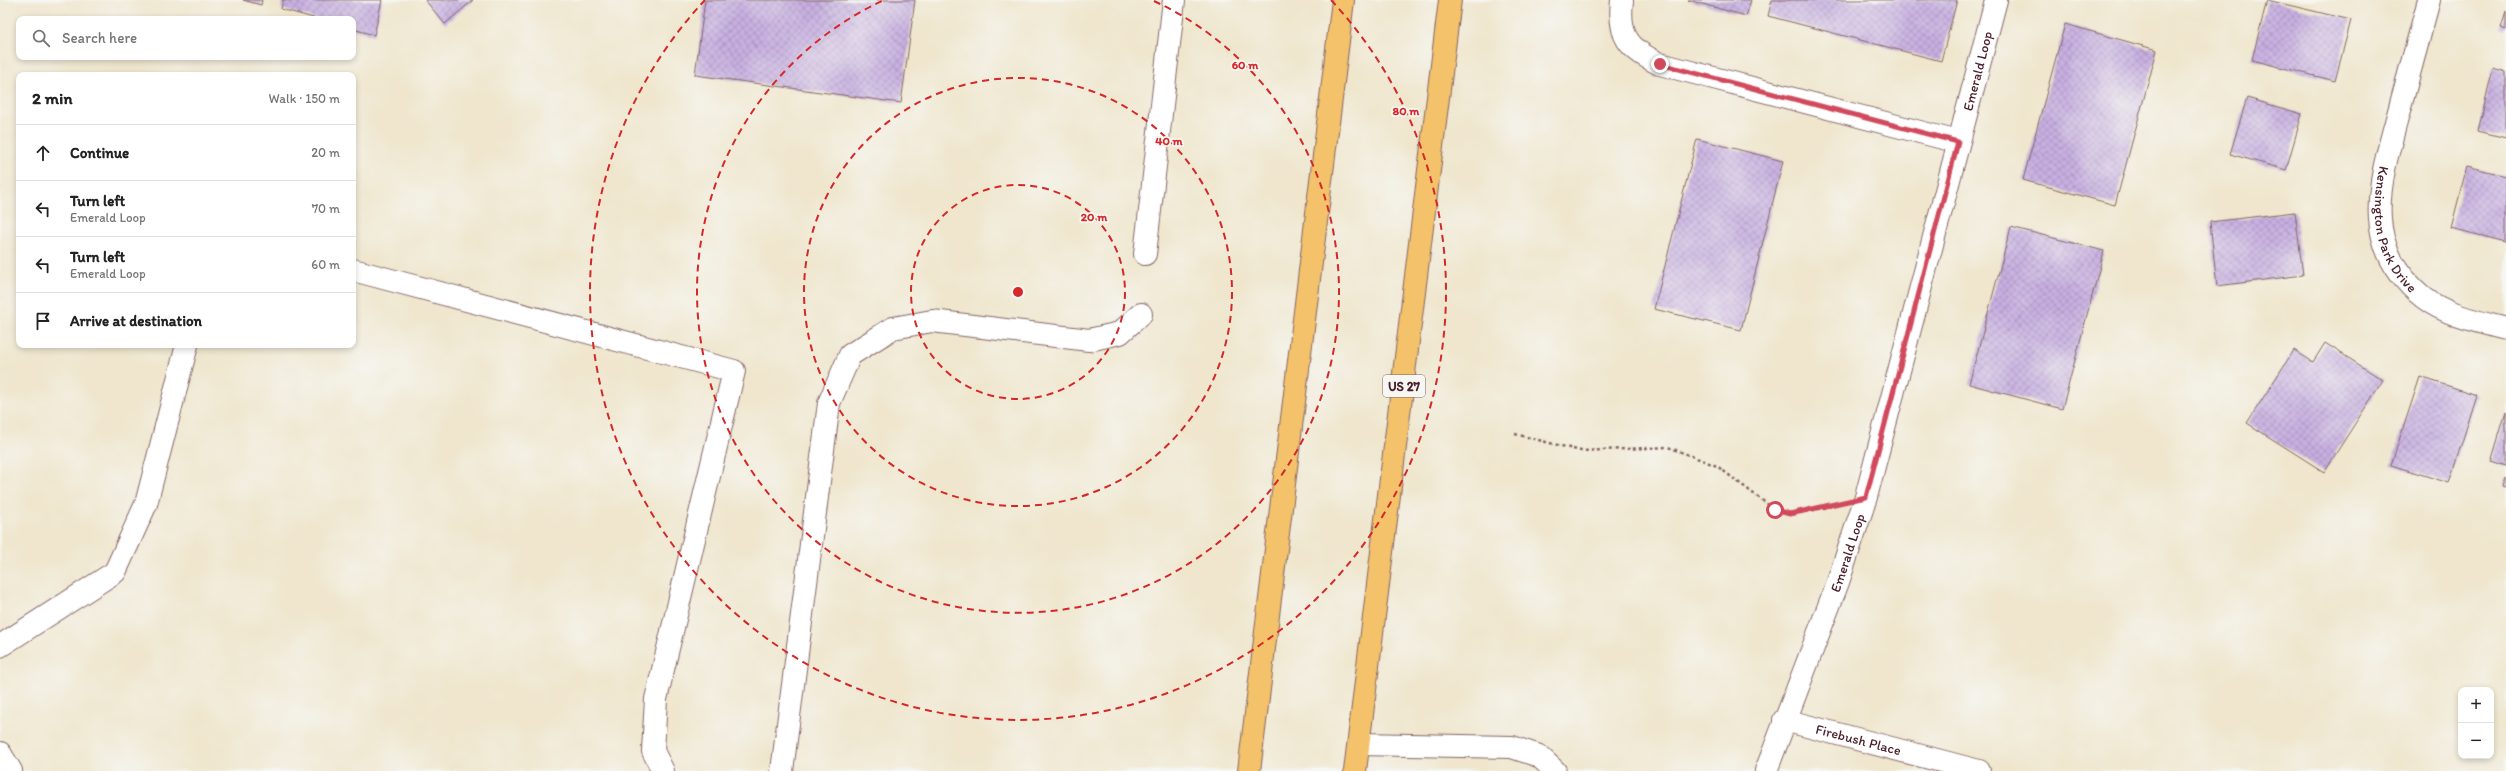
<!DOCTYPE html>
<meta charset="utf-8">
<style>
:root{--surface:#fff;--page:#f6f6f6;--text:#222;--muted:#767676;--line:#e0e0e0}
body{margin:0;font-family:Itim,sans-serif;background:var(--page);color:var(--text)}
.controls{position:absolute;right:12px;bottom:12px;display:grid;overflow:hidden;border-radius:8px;box-shadow:0 2px 6px #0003}
.controls button{width:36px;height:36px;display:grid;place-items:center;padding:0;border:0;border-bottom:1px solid var(--line);background:var(--surface);color:var(--text);font:20px sans-serif}
.stop{position:absolute;width:12px;height:12px;margin:-9px;border:3px solid #d1495b;border-radius:50%;background:#fff}
.stop.end{background:#d1495b;border-color:#fff;box-shadow:0 1px 4px #0008}
.list{margin:0;padding:0;list-style:none}
h2{display:flex;justify-content:space-between;align-items:center;height:52px;margin:0;padding:0 16px;font-size:17px}
h2 small{font-size:13px;font-weight:400;color:var(--muted)}
.list li{display:grid;grid-template-columns:26px 1fr auto;gap:12px;align-items:center;box-sizing:border-box;height:56px;padding:0 16px;border-top:1px solid var(--line)}
.list b{display:block;font-size:15px;white-space:nowrap}
.list p{margin:0;font-size:13px;white-space:nowrap;color:var(--muted)}
.list em{font-size:13px;font-style:normal;color:var(--muted)}
.icon{flex:none;width:22px;height:22px;fill:none;stroke:currentColor;stroke-width:2;stroke-linecap:round;stroke-linejoin:round}
.map{position:relative;flex:none;width:2506px;height:771px;overflow:hidden}
.search{position:absolute;background:var(--surface);box-shadow:0 2px 6px #0003;left:16px;top:16px;width:340px;height:44px;display:flex;align-items:center;gap:10px;box-sizing:border-box;padding:0 14px;border-radius:8px;color:var(--muted);font-size:15px}
.panel{position:absolute;background:var(--surface);box-shadow:0 2px 6px #0003;left:16px;top:72px;width:340px;height:276px;border-radius:8px}
.map>svg:first-child{display:block}
.building{fill:url(#building-cross-hatch)}
.lines{fill:none;stroke-linecap:round;stroke-linejoin:round}
.minor-casing{stroke:#846564;stroke-width:24}
.highway-casing{stroke:#846564;stroke-width:24}
.path{stroke:#846564;stroke-width:2.5;stroke-dasharray:3 3;stroke-linecap:butt}
.minor{stroke:#fff;stroke-width:22}
.highway{stroke:#f3c26a;stroke-width:22}
.route{stroke:#d1495b;stroke-width:5}
.ring{fill:none;stroke:#d62828;stroke-width:2;stroke-dasharray:7 5}
.labels{text-anchor:middle;dominant-baseline:central;stroke-width:3.5;stroke-linejoin:round;paint-order:stroke}
.shield{fill:#f6f6f2;stroke:#7e6067;stroke-width:1}
.shield-label{font-size:13px;font-weight:bold;fill:#4a1f2b}
.street-label{font-size:14px;fill:#4a1f2b;stroke:#f6f6f2}
.centre{fill:#d62828;stroke:#f6f6f2;stroke-width:2}
.ring-label{font-size:12px;text-anchor:middle;font-weight:bold;fill:#d62828;stroke:#f6f6f2;stroke-width:3.5;stroke-linejoin:round;paint-order:stroke}
</style>
<div class="map">
<svg width="2506" height="771" viewBox="0 0 2506 771">
<defs>
<pattern id="building-cross-hatch" width="8" height="8" patternUnits="userSpaceOnUse"><rect width="8" height="8" fill="#c8b1e2"/><path d="M0 0l8 8M0 8l8-8" fill="none" stroke="#a48fb7"/></pattern>
</defs>
<rect width="100%" height="100%" fill="#f6f6f2"/>
<filter id="ink" filterUnits="userSpaceOnUse"><feTurbulence type="fractalNoise" baseFrequency=".025" numOctaves="2"/><feDisplacementMap in="SourceGraphic" scale="8" xChannelSelector="R" yChannelSelector="G"/><feConvolveMatrix kernelMatrix="1 2 1 2 8 2 1 2 1" color-interpolation-filters="sRGB"/></filter>
<filter id="wash" filterUnits="userSpaceOnUse"><feTurbulence type="fractalNoise" baseFrequency=".012" numOctaves="4" result="noise"/><feDisplacementMap in="SourceGraphic" scale="16" xChannelSelector="R" yChannelSelector="G"/><feGaussianBlur stdDeviation="0.9" result="paint"/><feColorMatrix in="noise" values="0 0 0 0 0 0 0 0 0 0 0 0 0 0 0 0 0 1.4 0 .05"/><feComposite in="paint" operator="in"/></filter>
<g filter="url(#wash)">
<rect width="100%" height="100%" fill="#efe6cd"/>
<g id="blocks">
<g class="building">
<path d="M 243,0 L 262,0 L 261,5 Z"/>
<path d="M 283,0 L 382,0 L 374,35 L 353,29 L 353,19 L 317,19 L 281,9 Z"/>
<path d="M 425,0 L 473,0 L 445,24 Z"/>
<path d="M 705,0 L 915,0 L 901,103 L 695,75 Z"/>
<path d="M 1688,0 L 1751,0 L 1746,16 Z"/>
<path d="M 1772,0 L 1957,0 L 1941,61 L 1768,16 Z"/>
<path d="M 2267,0 L 2351,20 L 2335,81 L 2252,60 Z"/>
<path d="M 2506,12 L 2506,30 L 2501,28 Z"/>
<path d="M 2065,24 L 2157,50 L 2115,205 L 2023,180 Z"/>
<path d="M 2493,68 L 2506,72 L 2506,138 L 2478,131 Z"/>
<path d="M 2247,98 L 2302,114 L 2286,170 L 2230,154 Z"/>
<path d="M 1697,139 L 1783,161 L 1741,330 L 1654,309 Z"/>
<path d="M 2467,166 L 2506,176 L 2506,242 L 2451,228 Z"/>
<path d="M 2295,212 L 2303,275 L 2217,286 L 2210,222 Z"/>
<path d="M 2011,227 L 2104,251 L 2062,409 L 1969,384 Z"/>
<path d="M 2325,343 L 2383,380 L 2324,472 L 2247,423 L 2294,350 L 2313,362 Z"/>
<path d="M 2420,377 L 2477,395 L 2449,483 L 2391,465 Z"/>
<path d="M 2506,412 L 2506,467 L 2491,462 Z"/>
<path d="M 2506,478 L 2506,487 L 2503,486 Z"/>
</g>
</g>
</g>
<g filter="url(#ink)">
<use href="#blocks" fill-opacity="0" stroke="#846564" stroke-width="1"/>
<g class="lines">
<g class="minor-casing">
<g id="minor">
<path d="M 1622,0 C 1618,36 1628,49 1660,64 L 1958,142"/>
<path id="s1" d="M 2429,0 C 2419,37 2409,74 2399,111 C 2380,181 2358,245 2424,298 C 2446,315 2479,322 2506,329"/>
<path d="M 1145,254 L 1174,0"/>
<path d="M 353,270 L 734,371 L 656,699 L 653,751 L 663,771"/>
<path d="M 0,646 L 115,572 L 146,504 L 187,345"/>
<path id="s2" d="M 1784,720 L 1979,771"/>
<path d="M 1359,744 L 1512,747 L 1539,756 L 1555,771"/>
<path d="M 0,753 L 11,771"/>
<path d="M 782,771 L 829,403 L 850,355 L 893,328 L 932,321 L 1089,340 L 1120,333 L 1141,314"/>
<path id="s3" d="M 1766,771 L 1838,582 L 1866,497 L 1996,0"/>
</g>
</g>
<g class="highway-casing">
<g id="highway">
<path d="M 1249,771 L 1343,0"/>
<path d="M 1355,771 L 1450,0"/>
</g>
</g>
<path class="path" d="M 1515,434 L 1581,451 L 1668,447 L 1717,466 L 1775,510 L 1790,514 L 1831,506"/>
<use href="#minor" class="minor"/>
<use href="#highway" class="highway"/>
</g>
</g>
<g class="lines" filter="url(#ink)">
<path class="route" d="M 1660,64 L 1958,142 L 1866,497 L 1790,514 L 1775,510"/>
</g>
<g class="ring">
<circle cx="1018" cy="292" r="107"/>
<circle cx="1018" cy="292" r="214"/>
<path d="M1154 1A321 321 0 1 1 882 1"/>
<path d="M1331 0A428 428 0 1 1 705 0"/>
</g>
<g class="labels">
<rect class="shield" x="1383" y="375" width="42" height="22" rx="3"/>
<g class="shield-label">
<text x="1404" y="386">US 27</text>
</g>
<g class="street-label">
<text stroke="none"><textPath href="#s3" startOffset="732">Emerald Loop</textPath></text>
<text stroke="none"><textPath href="#s1" startOffset="239">Kensington Park Drive</textPath></text>
<text stroke="none"><textPath href="#s3" startOffset="233">Emerald Loop</textPath></text>
<text stroke="none"><textPath href="#s2" startOffset="77">Firebush Place</textPath></text>
</g>
</g>
<circle cx="1018" cy="292" r="6" class="centre"/>
<g class="ring-label">
<text x="1245" y="69">60 m</text>
<text x="1406" y="115">80 m</text>
<text x="1169" y="145">40 m</text>
<text x="1094" y="221">20 m</text>
</g>
</svg>
<div class="controls">
<button>+</button>
<button>−</button>
</div>
<div class="stop" style="left:1775px;top:510px"></div>
<div class="stop end" style="left:1660px;top:64px"></div>
<div class="search"><svg class="icon" aria-label="search" viewBox="0 0 24 24"><circle cx="10" cy="10" r="6"/><path d="M15 15l6 6"/></svg>Search here</div>
<section class="panel">
<h2>2 min<small>Walk · 150 m</small></h2>
<ul class="list">
<li><svg class="icon" aria-label="ahead" viewBox="0 0 24 24"><path d="M12 20V5M6 11l6-6 6 6"/></svg><div><b>Continue</b></div><em>20 m</em></li>
<li><svg class="icon" aria-label="left" viewBox="0 0 24 24"><path d="M17 20v-9H6M10 6l-5 5 5 5"/></svg><div><b>Turn left</b><p>Emerald Loop</p></div><em>70 m</em></li>
<li><svg class="icon" aria-label="left" viewBox="0 0 24 24"><path d="M17 20v-9H6M10 6l-5 5 5 5"/></svg><div><b>Turn left</b><p>Emerald Loop</p></div><em>60 m</em></li>
<li><svg class="icon" aria-label="arrive" viewBox="0 0 24 24"><path d="M6 21V4h12l-3 4 3 4H6"/></svg><div><b>Arrive at destination</b></div></li>
</ul>
</section>
</div>
